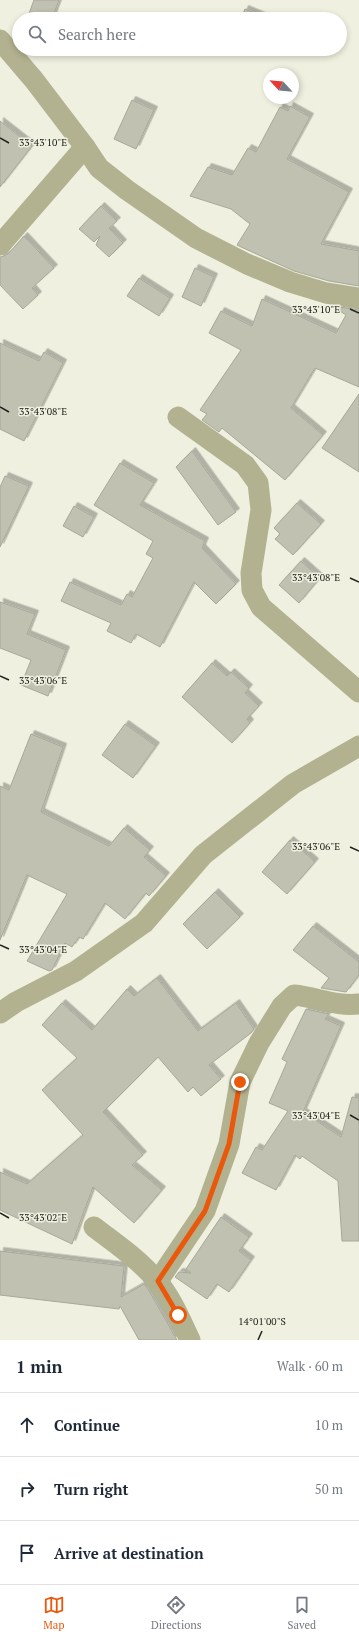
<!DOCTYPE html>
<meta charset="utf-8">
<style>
:root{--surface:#fff;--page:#f2f2f3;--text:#1f2937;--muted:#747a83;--line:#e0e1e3;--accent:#ea580c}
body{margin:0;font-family:"PT Serif",serif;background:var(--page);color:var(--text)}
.compass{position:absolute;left:263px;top:68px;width:36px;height:36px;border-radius:50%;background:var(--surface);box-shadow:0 2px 6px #0003;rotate:296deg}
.stop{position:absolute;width:12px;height:12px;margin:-9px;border:3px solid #ea580c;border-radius:50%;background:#fff}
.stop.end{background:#ea580c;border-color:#fff;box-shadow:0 1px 4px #0008}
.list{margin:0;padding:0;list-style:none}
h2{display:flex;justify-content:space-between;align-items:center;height:52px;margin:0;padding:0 16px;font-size:17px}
h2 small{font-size:13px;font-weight:400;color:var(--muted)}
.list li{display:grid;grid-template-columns:26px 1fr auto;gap:12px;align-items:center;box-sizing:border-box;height:64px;padding:0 16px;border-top:1px solid var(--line)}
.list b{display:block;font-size:15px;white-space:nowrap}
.list em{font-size:13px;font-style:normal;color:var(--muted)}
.icon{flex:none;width:22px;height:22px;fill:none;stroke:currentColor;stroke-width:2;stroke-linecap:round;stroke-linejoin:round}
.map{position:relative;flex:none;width:359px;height:1340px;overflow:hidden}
.search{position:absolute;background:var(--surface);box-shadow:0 2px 6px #0003;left:12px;right:12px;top:12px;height:44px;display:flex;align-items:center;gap:10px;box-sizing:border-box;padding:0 14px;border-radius:22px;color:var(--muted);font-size:15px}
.sheet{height:244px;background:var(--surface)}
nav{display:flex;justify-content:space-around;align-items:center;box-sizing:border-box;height:56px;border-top:1px solid var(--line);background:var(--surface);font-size:11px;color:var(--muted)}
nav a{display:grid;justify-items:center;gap:2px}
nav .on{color:var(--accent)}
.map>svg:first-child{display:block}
.building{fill:#c0c1b1;stroke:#a8a899;filter:url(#shadow)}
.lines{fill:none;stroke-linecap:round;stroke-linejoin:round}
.street{stroke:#b2b290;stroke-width:21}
.route{stroke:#ea580c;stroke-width:5}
.ticks{fill:none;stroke:#21221c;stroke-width:1.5}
.ticks-label{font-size:10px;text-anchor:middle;fill:#21221c;stroke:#f0f0e0;stroke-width:3;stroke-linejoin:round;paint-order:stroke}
</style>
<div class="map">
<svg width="359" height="1340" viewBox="0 0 359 1340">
<defs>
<filter id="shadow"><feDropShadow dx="3.5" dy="-3.5" stdDeviation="0" flood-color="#0004"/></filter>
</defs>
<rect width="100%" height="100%" fill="#f0f0e0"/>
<g class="building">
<path d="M 34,0 L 59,0 L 52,19 L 27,19 Z"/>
<path d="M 245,9 L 269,19 L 241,19 Z"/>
<path d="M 132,100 L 154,110 L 136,149 L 114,139 Z"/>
<path d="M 290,106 L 310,117 L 287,159 L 349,192 L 321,244 L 359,251 L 359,286 L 329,281 L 294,271 L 241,247 L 237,245 L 250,224 L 231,209 L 190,196 L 208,167 L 232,175 L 248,148 L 256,152 L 280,107 L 288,111 Z"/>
<path d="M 0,121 L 32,146 L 0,187 Z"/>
<path d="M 101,206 L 117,221 L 109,228 L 123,243 L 109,257 L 96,245 L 100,236 L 94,242 L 79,229 Z"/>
<path d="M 24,236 L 54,268 L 32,288 L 38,295 L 23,309 L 0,285 L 0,257 L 4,256 L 9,253 Z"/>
<path d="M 195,268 L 214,277 L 201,306 L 182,297 Z"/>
<path d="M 139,278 L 170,298 L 159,316 L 127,296 Z"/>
<path d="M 262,299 L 336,333 L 346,315 L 332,306 L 359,310 L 359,387 L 315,368 L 291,408 L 323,435 L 285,480 L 222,428 L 219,432 L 202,420 L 207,414 L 200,410 L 241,350 L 209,333 L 221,311 L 252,326 Z"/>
<path d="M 0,343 L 39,361 L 44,352 L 63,363 L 24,441 L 0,429 Z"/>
<path d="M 359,394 L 359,472 L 322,448 Z"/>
<path d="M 192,451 L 236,512 L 218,525 L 176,467 Z"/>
<path d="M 120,463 L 154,483 L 140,505 L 205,541 L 202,548 L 236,584 L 216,604 L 194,582 L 160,647 L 136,634 L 131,643 L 107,631 L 111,623 L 61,601 L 70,582 L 121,605 L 127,594 L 132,597 L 153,558 L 146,554 L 153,541 L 94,505 Z"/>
<path d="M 5,476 L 29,486 L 0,547 L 0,487 Z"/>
<path d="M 297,503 L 321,524 L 293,555 L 275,539 L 280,534 L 274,528 Z"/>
<path d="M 74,506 L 94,517 L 83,537 L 63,526 Z"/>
<path d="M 301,561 L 320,578 L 299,603 L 279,585 Z"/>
<path d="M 0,602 L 35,614 L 27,634 L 66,650 L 48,696 L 21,685 L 31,660 L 0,648 Z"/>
<path d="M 212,663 L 227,676 L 231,672 L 249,688 L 245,693 L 259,706 L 247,719 L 250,723 L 232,743 L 182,697 Z"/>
<path d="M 125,724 L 156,746 L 133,778 L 102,755 Z"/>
<path d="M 31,734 L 63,747 L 41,812 L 109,846 L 124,828 L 150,850 L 144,857 L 166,876 L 149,896 L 146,893 L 125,919 L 105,903 L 83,939 L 79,937 L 72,947 L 65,943 L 52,970 L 49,971 L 27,961 L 67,894 L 27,875 L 0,940 L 0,786 L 9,790 Z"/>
<path d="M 290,840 L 315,862 L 287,894 L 262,872 Z"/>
<path d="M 215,892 L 240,917 L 207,949 L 183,924 Z"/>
<path d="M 313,926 L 359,962 L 359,975 L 346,992 L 321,988 L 329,978 L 293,950 Z"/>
<path d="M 157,978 L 198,1031 L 236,1003 L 254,1029 L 251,1033 L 209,1065 L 221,1079 L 201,1096 L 193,1087 L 188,1092 L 158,1057 L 103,1112 L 143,1155 L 132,1165 L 162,1190 L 134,1223 L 93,1187 L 72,1244 L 0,1210 L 0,1172 L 27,1184 L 83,1135 L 42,1090 L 77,1058 L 42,1025 L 62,1003 L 92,1030 L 127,989 L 134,996 Z"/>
<path d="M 306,1009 L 329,1014 L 325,1019 L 341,1026 L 303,1112 L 341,1137 L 352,1097 L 359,1098 L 359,1241 L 342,1241 L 338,1181 L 302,1156 L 300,1159 L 295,1155 L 276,1190 L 242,1173 L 256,1147 L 262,1150 L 288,1111 L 269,1103 L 287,1062 L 282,1059 Z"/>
<path d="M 221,1217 L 249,1237 L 239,1251 L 251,1260 L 229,1292 L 217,1284 L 207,1299 L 175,1277 L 179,1272 L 191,1273 L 186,1269 Z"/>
<path d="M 0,1251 L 124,1266 L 121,1297 L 144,1284 L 148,1289 L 177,1340 L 139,1340 L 120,1306 L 119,1309 L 0,1295 Z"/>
</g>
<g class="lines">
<g class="street">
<path d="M 0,40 L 34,80 L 85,147 L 99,168 L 127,190 L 196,238 L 247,264 L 290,282 L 326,293 L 359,298"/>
<path d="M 0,245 L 85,147"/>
<path d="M 178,417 L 245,465 L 258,483 L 261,510 L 251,573 L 252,590 L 261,607 L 359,692"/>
<path d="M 0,1013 L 16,1002 L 76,971 L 144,923 L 203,855 L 293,784 L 359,746"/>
<path d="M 94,1227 C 116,1244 140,1260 157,1281 C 171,1297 181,1321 190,1340"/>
<path d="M 158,1281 L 205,1211 L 229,1144 L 240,1082 L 259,1043 L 282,1006 L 294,995 C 316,997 337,1007 359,1004"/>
</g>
</g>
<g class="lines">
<path class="route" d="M 178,1315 L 158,1281 L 205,1211 L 229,1144 L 240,1082"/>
</g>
<path class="ticks" d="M 0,138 L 9,143M 350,309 L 359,313M 0,407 L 9,412M 350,578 L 359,582M 0,676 L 9,680M 350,847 L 359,851M 0,945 L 9,949M 350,1115 L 359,1120M 0,1213 L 9,1218M 258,1340 L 262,1331"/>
<g class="ticks-label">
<text x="43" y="146">33°43'10"E</text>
<text x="316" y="313">33°43'10"E</text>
<text x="43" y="415">33°43'08"E</text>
<text x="316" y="581">33°43'08"E</text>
<text x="43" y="684">33°43'06"E</text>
<text x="316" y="850">33°43'06"E</text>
<text x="43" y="953">33°43'04"E</text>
<text x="316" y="1119">33°43'04"E</text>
<text x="43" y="1221">33°43'02"E</text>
<text x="262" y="1325">14°01'00"S</text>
</g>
</svg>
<svg class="compass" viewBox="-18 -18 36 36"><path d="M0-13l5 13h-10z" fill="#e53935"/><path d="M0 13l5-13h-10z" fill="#747a83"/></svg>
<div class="stop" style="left:178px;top:1315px"></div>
<div class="stop end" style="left:240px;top:1082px"></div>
<div class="search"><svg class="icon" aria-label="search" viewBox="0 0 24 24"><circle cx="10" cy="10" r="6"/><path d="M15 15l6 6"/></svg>Search here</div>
</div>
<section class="sheet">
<h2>1 min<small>Walk · 60 m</small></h2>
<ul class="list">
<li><svg class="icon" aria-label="ahead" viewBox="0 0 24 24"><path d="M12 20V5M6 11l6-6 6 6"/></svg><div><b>Continue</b></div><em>10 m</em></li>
<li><svg class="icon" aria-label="right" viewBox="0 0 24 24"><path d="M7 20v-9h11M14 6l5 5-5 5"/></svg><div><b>Turn right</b></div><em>50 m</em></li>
<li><svg class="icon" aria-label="arrive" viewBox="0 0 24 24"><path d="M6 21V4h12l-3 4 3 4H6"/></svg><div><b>Arrive at destination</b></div></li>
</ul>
</section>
<nav>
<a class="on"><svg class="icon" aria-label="map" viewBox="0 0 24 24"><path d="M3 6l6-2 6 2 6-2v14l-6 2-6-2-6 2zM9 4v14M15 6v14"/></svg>Map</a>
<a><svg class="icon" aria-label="directions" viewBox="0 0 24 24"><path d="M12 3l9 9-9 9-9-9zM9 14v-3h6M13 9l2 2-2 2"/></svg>Directions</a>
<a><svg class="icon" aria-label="saved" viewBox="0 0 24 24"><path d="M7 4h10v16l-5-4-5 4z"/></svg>Saved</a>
</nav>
